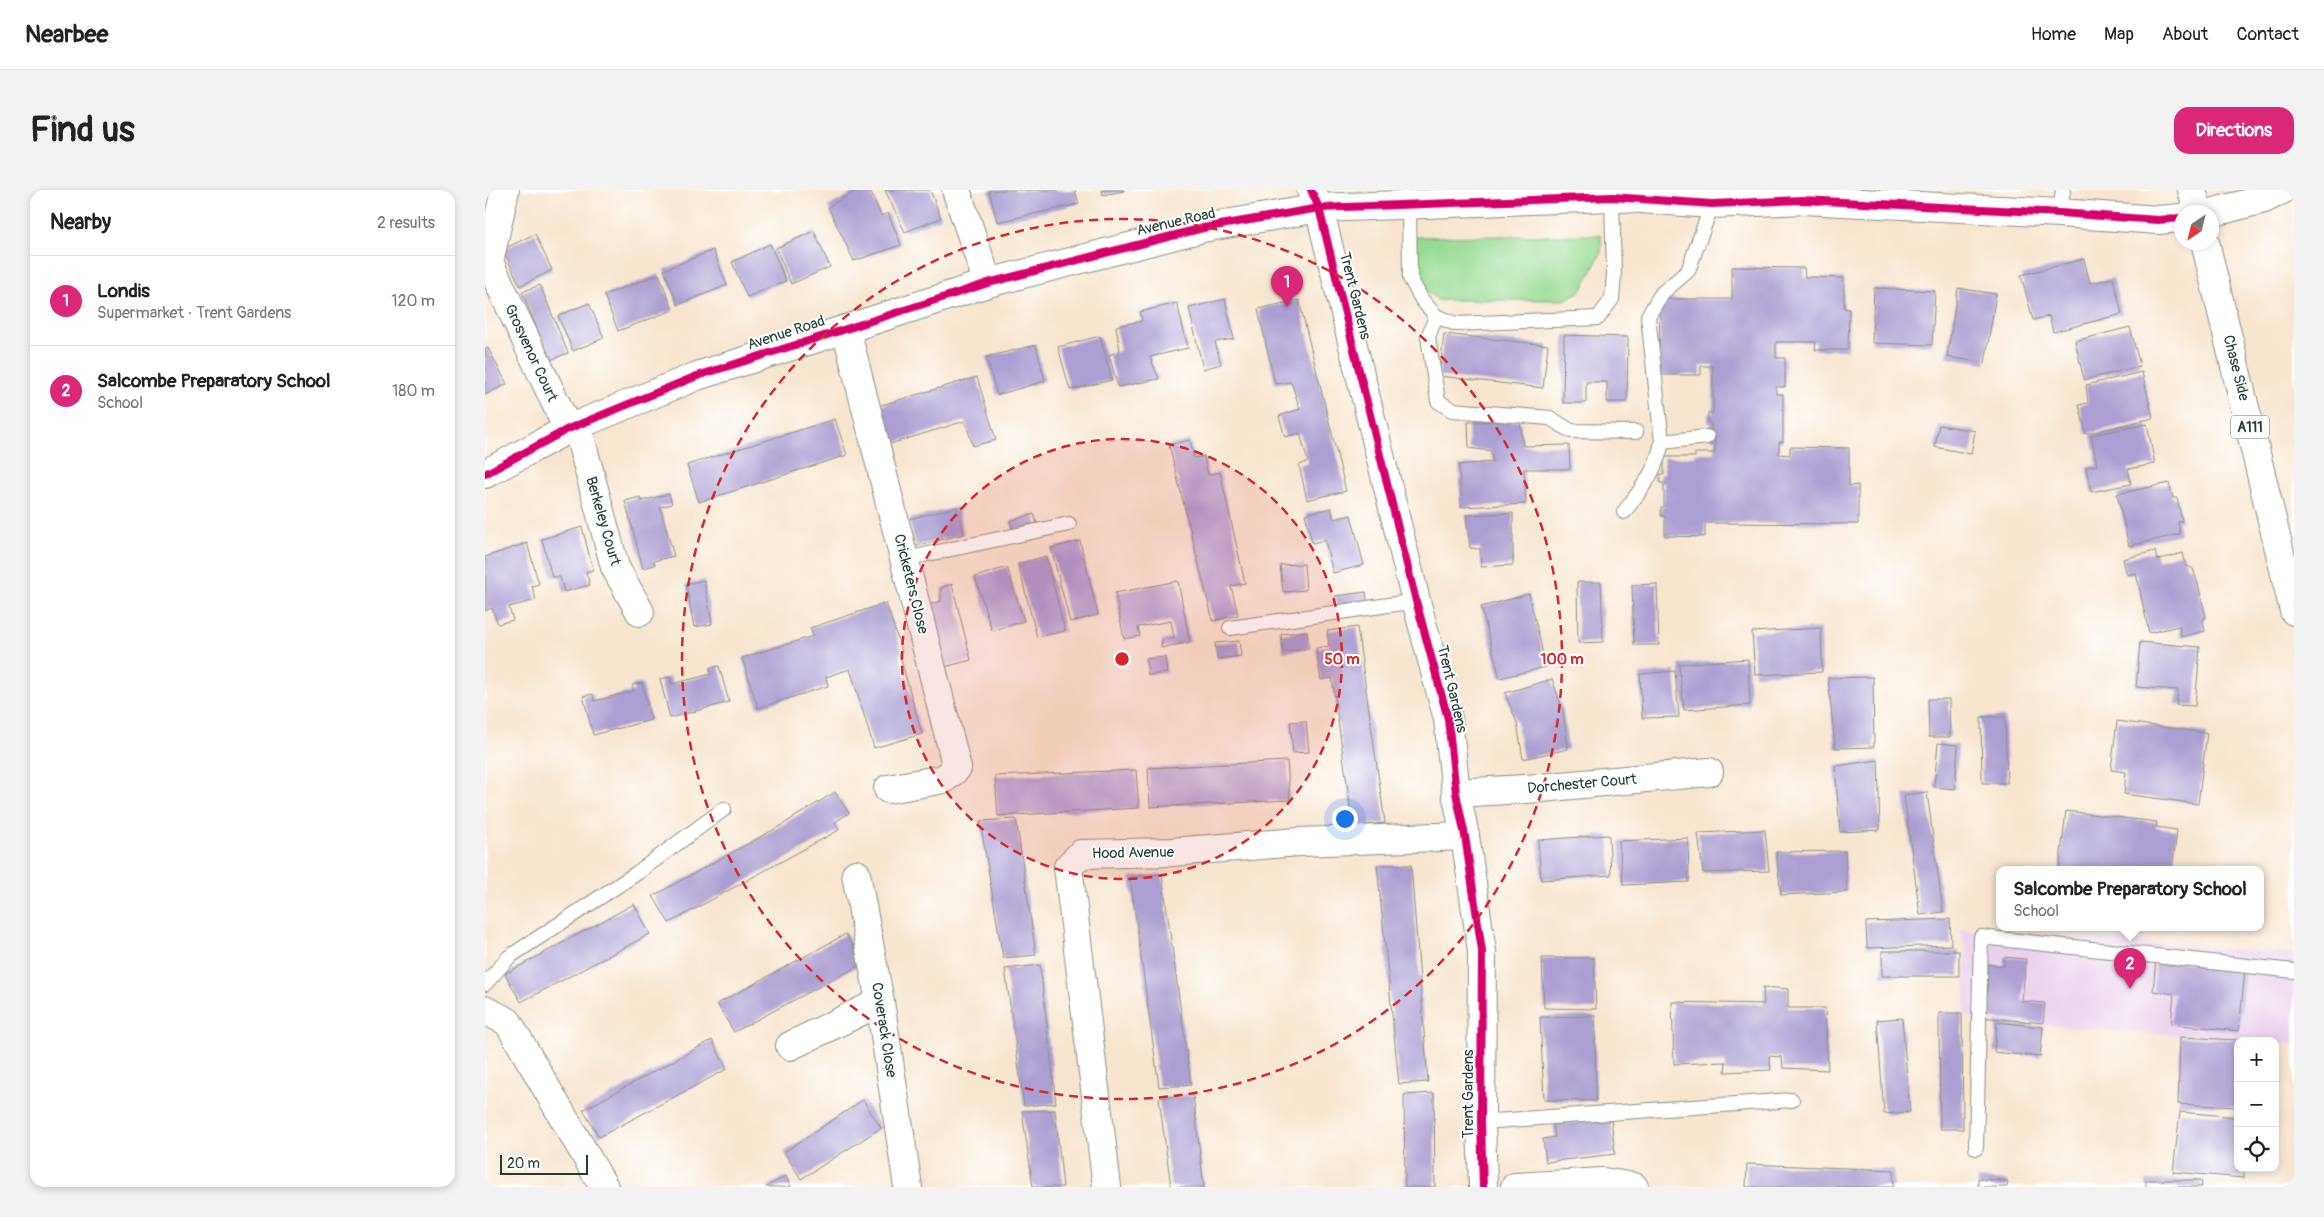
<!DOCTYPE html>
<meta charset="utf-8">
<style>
:root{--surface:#fff;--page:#f2f2f2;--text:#222;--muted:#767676;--line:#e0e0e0;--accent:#db2777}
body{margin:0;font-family:Pangolin,sans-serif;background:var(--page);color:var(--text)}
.controls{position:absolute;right:15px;bottom:15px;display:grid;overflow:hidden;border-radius:10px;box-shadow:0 2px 8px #0003}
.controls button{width:45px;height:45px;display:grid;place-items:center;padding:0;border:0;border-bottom:1px solid var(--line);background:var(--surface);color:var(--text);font:25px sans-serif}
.compass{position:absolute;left:1689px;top:15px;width:45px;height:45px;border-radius:50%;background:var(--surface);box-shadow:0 2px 8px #0003;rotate:215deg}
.scale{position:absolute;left:15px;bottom:12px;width:88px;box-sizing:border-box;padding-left:5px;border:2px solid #1f3d34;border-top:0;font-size:14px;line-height:18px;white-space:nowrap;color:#1f3d34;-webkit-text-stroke:4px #fff;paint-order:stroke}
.you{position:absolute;left:859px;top:628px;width:18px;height:18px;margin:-12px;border:4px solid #fff;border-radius:50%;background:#1a73e8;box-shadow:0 0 0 8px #1a73e833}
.badge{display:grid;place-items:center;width:32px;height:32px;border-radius:50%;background:var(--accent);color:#fff;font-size:16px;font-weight:700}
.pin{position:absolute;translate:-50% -41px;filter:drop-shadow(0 1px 2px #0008)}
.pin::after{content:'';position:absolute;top:26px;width:18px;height:15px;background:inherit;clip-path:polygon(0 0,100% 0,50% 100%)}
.popup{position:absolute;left:1511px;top:676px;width:268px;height:65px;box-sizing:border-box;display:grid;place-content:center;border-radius:10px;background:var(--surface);filter:drop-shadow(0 1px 4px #0005);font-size:16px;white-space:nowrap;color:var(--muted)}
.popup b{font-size:19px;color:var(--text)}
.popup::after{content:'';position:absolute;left:50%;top:100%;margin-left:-10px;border:10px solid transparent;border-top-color:var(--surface)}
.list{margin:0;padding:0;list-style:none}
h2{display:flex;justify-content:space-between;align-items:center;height:65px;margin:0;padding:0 20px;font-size:21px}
h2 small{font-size:16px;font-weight:400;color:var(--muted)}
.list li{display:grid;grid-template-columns:32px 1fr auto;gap:15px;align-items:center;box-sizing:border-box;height:90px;padding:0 20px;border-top:1px solid var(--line)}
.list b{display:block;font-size:19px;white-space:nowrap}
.list p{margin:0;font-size:16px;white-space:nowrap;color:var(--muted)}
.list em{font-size:16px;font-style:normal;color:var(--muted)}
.icon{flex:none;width:28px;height:28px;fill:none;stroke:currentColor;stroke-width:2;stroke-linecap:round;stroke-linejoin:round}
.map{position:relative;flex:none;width:1809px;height:997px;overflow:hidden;border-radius:15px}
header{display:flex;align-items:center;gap:30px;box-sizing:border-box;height:70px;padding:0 25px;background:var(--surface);border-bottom:1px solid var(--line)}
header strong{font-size:24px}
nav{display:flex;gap:28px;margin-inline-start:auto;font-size:18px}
.intro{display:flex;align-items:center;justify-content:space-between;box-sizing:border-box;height:120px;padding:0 30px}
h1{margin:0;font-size:35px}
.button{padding:12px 22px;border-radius:15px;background:var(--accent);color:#fff;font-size:18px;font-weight:700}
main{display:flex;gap:30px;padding:0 30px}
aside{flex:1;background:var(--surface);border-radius:15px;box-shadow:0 2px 8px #0003}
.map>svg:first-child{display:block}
.built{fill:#ead1ec}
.green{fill:#97db92;stroke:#5b8c63}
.building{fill:#ab9ed2}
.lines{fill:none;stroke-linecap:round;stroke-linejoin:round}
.service-casing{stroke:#8a9182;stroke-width:16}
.minor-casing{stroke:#8a9182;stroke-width:30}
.tertiary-casing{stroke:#8a9182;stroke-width:30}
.secondary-casing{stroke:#8a9182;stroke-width:30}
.primary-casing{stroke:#8a9182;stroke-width:30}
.service{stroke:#fff;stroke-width:14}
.minor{stroke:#fff;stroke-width:28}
.tertiary{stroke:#fff;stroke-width:28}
.secondary{stroke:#fff;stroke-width:28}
.primary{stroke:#fff;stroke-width:28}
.cycleway-casing{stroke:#fff;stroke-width:11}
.cycleway{stroke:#d6006c;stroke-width:8}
.ring{fill:none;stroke:#d62828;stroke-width:2.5;stroke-dasharray:9 6}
.labels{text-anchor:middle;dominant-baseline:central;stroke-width:4;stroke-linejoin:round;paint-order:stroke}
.shield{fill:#fff;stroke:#627771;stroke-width:1}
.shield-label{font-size:14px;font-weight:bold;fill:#1f3d34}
.street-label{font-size:15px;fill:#1f3d34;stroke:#fff}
.centre{fill:#d62828;stroke:#fff;stroke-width:2.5}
.ring-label{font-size:15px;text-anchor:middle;font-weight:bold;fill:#d62828;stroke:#fff;stroke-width:4;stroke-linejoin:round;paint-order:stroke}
</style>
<header>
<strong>Nearbee</strong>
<nav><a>Home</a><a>Map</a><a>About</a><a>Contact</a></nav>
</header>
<div class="intro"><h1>Find us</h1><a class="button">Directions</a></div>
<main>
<aside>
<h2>Nearby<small>2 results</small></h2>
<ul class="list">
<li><span class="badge">1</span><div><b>Londis</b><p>Supermarket · Trent Gardens</p></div><em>120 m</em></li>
<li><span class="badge">2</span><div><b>Salcombe Preparatory School</b><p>School</p></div><em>180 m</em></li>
</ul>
</aside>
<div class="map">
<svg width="1809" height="997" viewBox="0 0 1809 997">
<rect width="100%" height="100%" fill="#fff"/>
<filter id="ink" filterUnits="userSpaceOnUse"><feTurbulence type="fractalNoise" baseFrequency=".02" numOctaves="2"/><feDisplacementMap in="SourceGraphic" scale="10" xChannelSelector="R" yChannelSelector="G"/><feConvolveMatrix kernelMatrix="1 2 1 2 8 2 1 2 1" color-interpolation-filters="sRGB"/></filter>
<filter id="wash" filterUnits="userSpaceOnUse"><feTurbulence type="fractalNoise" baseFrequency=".0096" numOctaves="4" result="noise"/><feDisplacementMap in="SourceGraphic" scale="20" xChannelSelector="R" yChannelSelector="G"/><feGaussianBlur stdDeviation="1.12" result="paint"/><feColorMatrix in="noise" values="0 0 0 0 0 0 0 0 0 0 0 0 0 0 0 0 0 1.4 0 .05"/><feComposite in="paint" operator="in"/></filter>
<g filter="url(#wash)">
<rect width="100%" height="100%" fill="#f6e5cf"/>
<path class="built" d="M 1475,739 L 1809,764 L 1809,854 L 1497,830 L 1480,826 L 1481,761 Z"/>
<path class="green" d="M 1116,45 L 1116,63 L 1096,101 L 1079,110 L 953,110 C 925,90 930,79 931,47 Z"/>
<g id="blocks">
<g class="building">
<path d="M 368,0 L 385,0 L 396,26 L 403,23 L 416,55 L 369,71 L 343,17 L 369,2 Z"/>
<path d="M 400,0 L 445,0 L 456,28 L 420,42 Z"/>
<path d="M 504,0 L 590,0 L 594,14 L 512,32 Z"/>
<path d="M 617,0 L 639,0 L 639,1 L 618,5 Z"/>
<path d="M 329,41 L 345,77 L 306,94 L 291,58 Z"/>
<path d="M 50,44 L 67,80 L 35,96 L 18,59 Z"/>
<path d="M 285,54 L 301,91 L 262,107 L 247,72 Z"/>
<path d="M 228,60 L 242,95 L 193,115 L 179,80 Z"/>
<path d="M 1599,69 L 1605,93 L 1628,88 L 1637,124 L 1568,142 L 1564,126 L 1548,130 L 1536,85 Z"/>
<path d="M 1247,77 L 1319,78 L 1320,87 L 1359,88 L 1359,118 L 1364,119 L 1363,160 L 1330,160 L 1331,152 L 1291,152 L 1291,168 L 1300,168 L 1300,197 L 1291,197 L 1291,204 L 1298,204 L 1298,252 L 1294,252 L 1294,264 L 1305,265 L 1305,257 L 1364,258 L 1364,296 L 1373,295 L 1373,334 L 1220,333 L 1220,347 L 1180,346 L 1180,326 L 1176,326 L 1176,317 L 1179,317 L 1179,293 L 1175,293 L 1175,284 L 1179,285 L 1179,267 L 1210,267 L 1210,263 L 1230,263 L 1230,249 L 1226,249 L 1226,233 L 1223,233 L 1223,223 L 1228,223 L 1228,176 L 1216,176 L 1216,185 L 1174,185 L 1175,109 L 1247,109 Z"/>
<path d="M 174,84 L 188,120 L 133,141 L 119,105 Z"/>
<path d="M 55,95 L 83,163 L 65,170 L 37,102 Z"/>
<path d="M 1389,98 L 1450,101 L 1447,155 L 1387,153 Z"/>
<path d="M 1473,98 L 1511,104 L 1500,173 L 1462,167 Z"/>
<path d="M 740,109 L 749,149 L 730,152 L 736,174 L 718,179 L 704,118 Z"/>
<path d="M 814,110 L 861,301 L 822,310 L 814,275 L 823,272 L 815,243 L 800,247 L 794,226 L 815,219 L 806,192 L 790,194 L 773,119 Z"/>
<path d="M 104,113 L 119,148 L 88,161 L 73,126 Z"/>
<path d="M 692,113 L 703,158 L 665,167 L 674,189 L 633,197 L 624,165 L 635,161 L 631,136 L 657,131 L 655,122 Z"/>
<path d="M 1645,137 L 1655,176 L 1599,190 L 1590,151 Z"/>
<path d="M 959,144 L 1063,155 L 1058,198 L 954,186 Z"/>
<path d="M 1079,145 L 1143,147 L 1142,212 L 1122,212 L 1122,192 L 1101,192 L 1101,213 L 1078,213 Z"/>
<path d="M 615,146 L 627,190 L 585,200 L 573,157 Z"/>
<path d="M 551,155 L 560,191 L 512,205 L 501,167 Z"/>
<path d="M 3,158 L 22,194 L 0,205 L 0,159 Z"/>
<path d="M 1657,182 L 1668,228 L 1601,244 L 1594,215 L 1603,213 L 1601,195 Z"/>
<path d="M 492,187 L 511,250 L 488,256 L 480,231 L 405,254 L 393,216 Z"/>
<path d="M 350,229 L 362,265 L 214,312 L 202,275 Z"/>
<path d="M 1035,231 L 1038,256 L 1084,255 L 1085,279 L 1039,279 L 1041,314 L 976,317 L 974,275 L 1008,272 L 1006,261 L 984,258 L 983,232 Z"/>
<path d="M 1662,234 L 1670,274 L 1643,279 L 1646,294 L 1606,302 L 1601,277 L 1612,275 L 1606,245 Z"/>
<path d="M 1454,235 L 1490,241 L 1486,264 L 1450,257 Z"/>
<path d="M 705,250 L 709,268 L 719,266 L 723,285 L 735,282 L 760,393 L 746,396 L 753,425 L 728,431 L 684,255 Z"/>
<path d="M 1684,293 L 1688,308 L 1692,308 L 1697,331 L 1693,332 L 1695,344 L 1644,356 L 1632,304 Z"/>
<path d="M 184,304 L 187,314 L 175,317 L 189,366 L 169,371 L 170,375 L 158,378 L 140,311 L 155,307 L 156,311 Z"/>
<path d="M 472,317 L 479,344 L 431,356 L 424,329 Z"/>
<path d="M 846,318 L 849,329 L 866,325 L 879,375 L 848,383 L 840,350 L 827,353 L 820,324 Z"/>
<path d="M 1028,323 L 1028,375 L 996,377 L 995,359 L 985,358 L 981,325 Z"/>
<path d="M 549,324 L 553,337 L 529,344 L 525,331 Z"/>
<path d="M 97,337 L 108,380 L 101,382 L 105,395 L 79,402 L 75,387 L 67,387 L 57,349 Z"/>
<path d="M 595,351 L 613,425 L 585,432 L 566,358 Z"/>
<path d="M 42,353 L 54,394 L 47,396 L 51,410 L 24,417 L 28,430 L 13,434 L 7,418 L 0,421 L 0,367 Z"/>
<path d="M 1670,361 L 1672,370 L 1698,363 L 1701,375 L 1708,379 L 1713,394 L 1721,427 L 1718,430 L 1720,441 L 1696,447 L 1694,436 L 1664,443 L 1651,383 L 1642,385 L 1638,369 Z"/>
<path d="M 561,366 L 580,441 L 552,447 L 533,374 Z"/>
<path d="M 819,374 L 821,400 L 798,402 L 795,375 Z"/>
<path d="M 522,377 L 539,431 L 507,441 L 490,387 Z"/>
<path d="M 219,390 L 227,434 L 209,437 L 201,394 Z"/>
<path d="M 693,391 L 705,452 L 676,458 L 677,450 L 689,448 L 686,431 L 653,437 L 655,446 L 639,449 L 630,403 Z"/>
<path d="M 1092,392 L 1116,392 L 1118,452 L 1093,453 Z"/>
<path d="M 467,394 L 486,470 L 456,478 L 440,416 L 456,411 L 456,398 Z"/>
<path d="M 1172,394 L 1174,455 L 1149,455 L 1147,395 Z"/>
<path d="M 881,402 L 883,417 L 852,421 L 850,406 Z"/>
<path d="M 1044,404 L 1061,477 L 1015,488 L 996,417 Z"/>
<path d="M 401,413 L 417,462 L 414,463 L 437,544 L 389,558 L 365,479 L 341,487 L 343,496 L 273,518 L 257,468 L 328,446 L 325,438 Z"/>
<path d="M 872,437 L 900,633 L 868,636 L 847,488 L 836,490 L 831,458 L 844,456 L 842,441 Z"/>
<path d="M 1336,438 L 1337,482 L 1270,485 L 1267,442 Z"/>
<path d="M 822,441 L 824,459 L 798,462 L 796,444 Z"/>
<path d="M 754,451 L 756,466 L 732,469 L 730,453 Z"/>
<path d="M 1655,452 L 1715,457 L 1710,516 L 1691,515 L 1693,500 L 1651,497 Z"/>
<path d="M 680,467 L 682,483 L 663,485 L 661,469 Z"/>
<path d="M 1263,469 L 1265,515 L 1199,520 L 1194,474 Z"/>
<path d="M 234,476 L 244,512 L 185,528 L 175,489 L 185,487 L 187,494 L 226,484 L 225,478 Z"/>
<path d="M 1190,481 L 1194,527 L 1157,528 L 1155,484 Z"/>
<path d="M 1388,487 L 1389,557 L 1350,558 L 1343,488 Z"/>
<path d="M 1067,489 L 1078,520 L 1083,559 L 1038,569 L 1032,533 L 1020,503 Z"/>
<path d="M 157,493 L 166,530 L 108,545 L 98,506 L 108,504 L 109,511 L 149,501 L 147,495 Z"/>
<path d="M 1443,509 L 1464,509 L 1465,547 L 1444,547 Z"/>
<path d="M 1496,527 L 1520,527 L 1522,593 L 1497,593 Z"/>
<path d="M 821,531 L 824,562 L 808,563 L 805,532 Z"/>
<path d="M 1632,531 L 1722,543 L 1713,614 L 1639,604 L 1641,582 L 1626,580 Z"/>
<path d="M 1453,553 L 1473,555 L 1470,599 L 1449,597 Z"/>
<path d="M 1393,570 L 1395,640 L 1355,642 L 1350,576 Z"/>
<path d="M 802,571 L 805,610 L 665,617 L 663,578 Z"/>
<path d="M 651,580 L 654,618 L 513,626 L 510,586 Z"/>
<path d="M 350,602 L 364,623 L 350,632 L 354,640 L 184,733 L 168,706 L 297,635 Z"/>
<path d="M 1442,602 L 1458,722 L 1435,725 L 1419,605 Z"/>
<path d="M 1581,621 L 1672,632 L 1671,637 L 1692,640 L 1687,680 L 1574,680 Z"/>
<path d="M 531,629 L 551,765 L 518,768 L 495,631 Z"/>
<path d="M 1280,640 L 1284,681 L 1218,683 L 1213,643 Z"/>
<path d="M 1124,645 L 1126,685 L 1056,690 L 1053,650 Z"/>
<path d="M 1203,648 L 1204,692 L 1138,695 L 1134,651 Z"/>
<path d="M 1360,661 L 1362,702 L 1296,705 L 1291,662 Z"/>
<path d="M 892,675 L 926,675 L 943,892 L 914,894 Z"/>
<path d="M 677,684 L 706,895 L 674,897 L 645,687 Z"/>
<path d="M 149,714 L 165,744 L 36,812 L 20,784 Z"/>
<path d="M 1465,729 L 1466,755 L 1382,758 L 1381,732 Z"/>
<path d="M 361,744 L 377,774 L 249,842 L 232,814 Z"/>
<rect x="1397" y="761" width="77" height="25"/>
<path d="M 1519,767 L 1541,769 L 1537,811 L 1560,813 L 1558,833 L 1495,827 L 1500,774 L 1519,776 Z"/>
<path d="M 1057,768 L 1109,768 L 1111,819 L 1059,818 Z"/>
<path d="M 1671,770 L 1760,779 L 1754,841 L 1686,834 L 1689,804 L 1668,801 Z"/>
<path d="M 555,775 L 571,913 L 539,916 L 520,779 Z"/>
<path d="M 1278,797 L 1303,799 L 1303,818 L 1340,818 L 1343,880 L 1298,878 L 1297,867 L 1284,866 L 1286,880 L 1240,882 L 1241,872 L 1189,874 L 1187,812 L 1279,814 Z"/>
<path d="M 1454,823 L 1477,823 L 1478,939 L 1455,939 Z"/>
<path d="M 1110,826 L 1111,911 L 1059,910 L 1055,827 Z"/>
<path d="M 1417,828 L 1425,922 L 1399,924 L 1392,830 Z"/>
<path d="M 1512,832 L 1558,837 L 1555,867 L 1509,862 Z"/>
<path d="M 1695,847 L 1753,850 L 1753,917 L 1693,914 Z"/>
<path d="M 227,850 L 242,879 L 114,947 L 98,920 Z"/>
<path d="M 949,903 L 950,997 L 920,997 L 919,905 Z"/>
<path d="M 708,905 L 719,997 L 686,997 L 674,908 Z"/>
<path d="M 378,910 L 396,938 L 316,989 L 299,962 Z"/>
<path d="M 570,920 L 578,997 L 548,997 L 537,921 Z"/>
<path d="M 1695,922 L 1753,927 L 1753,978 L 1759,978 L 1759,988 L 1688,982 Z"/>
<path d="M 1126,928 L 1130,964 L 1061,972 L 1058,949 L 1070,947 L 1068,935 Z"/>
<path d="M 1262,974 L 1409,980 L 1408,997 L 1261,997 Z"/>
<path d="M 301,986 L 306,997 L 281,997 Z"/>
<path d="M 1493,989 L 1523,991 L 1522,997 L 1493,997 Z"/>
<path d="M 1661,990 L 1716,990 L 1717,997 L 1661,997 Z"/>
</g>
</g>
</g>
<g filter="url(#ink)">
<use href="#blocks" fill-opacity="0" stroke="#8a9182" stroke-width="1"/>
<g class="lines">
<g class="service-casing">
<g id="service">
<path d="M 924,15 L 925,88 L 937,110 L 951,126 L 971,134 L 1113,128 L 1127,109 L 1129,84 L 1127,7"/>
<path d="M 1575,23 L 1578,0"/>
<path d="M 951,126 L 943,147 L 953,211 L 967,220 L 1065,228 L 1086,241 L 1151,242"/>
<path d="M 1177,252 L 1222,247"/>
<path d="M 1139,322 C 1157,298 1171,282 1177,252 L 1163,126 L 1177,103 L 1203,81 L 1227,14"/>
<path d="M 420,369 L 584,334"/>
<path d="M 745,438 L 931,411"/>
<path d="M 0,794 L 24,767 L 152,683 L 239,619"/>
<path d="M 996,932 L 1307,910"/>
<path d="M 1491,958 L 1496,747 L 1809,781"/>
</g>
</g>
<g class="minor-casing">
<g id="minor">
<path d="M 20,0 L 4,72 L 83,239"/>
<path d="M 471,0 L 503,93"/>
<path d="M 826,0 L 834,18 L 931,411 L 963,529 L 971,603 L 980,646 L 997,761 L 996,932 L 998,997"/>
<path d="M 361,139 L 472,578 L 459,589 L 403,599"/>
<path d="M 92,236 L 130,377 L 155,422"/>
<path d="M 971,603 L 1056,598 L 1224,582"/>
<path d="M 371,684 L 395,812 L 423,997"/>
<path d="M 0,820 L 23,832 L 119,997"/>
<path d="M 305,856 L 395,812"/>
<path d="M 622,997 L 583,677 L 596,664 L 687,662 L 814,652 L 980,646"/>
<path d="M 1030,997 L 1118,992 L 1149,997"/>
</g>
</g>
<g class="tertiary-casing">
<path id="tertiary" d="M 0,284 L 83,239 L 212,186 L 361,139 L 503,93 L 718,38 L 834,18 L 1127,7 L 1227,14 L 1318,10 L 1575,23 L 1673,30 L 1696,28"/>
</g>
<g class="secondary-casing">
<path id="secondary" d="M 1726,23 L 1779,9 L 1797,0"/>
</g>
<g class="primary-casing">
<g id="primary">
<path d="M 1707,0 L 1713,22"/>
<path d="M 1720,52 L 1809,421"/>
</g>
</g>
<use href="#service" class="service"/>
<use href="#minor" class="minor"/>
<use href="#tertiary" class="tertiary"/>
<use href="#secondary" class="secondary"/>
<use href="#primary" class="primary"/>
<g class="cycleway-casing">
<g id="cycleway">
<path d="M 826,0 L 834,18 L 931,411 L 963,529 L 971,603 L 980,646 L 997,761 L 996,932 L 998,997"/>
<path d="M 0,284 L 83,239 L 212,186 L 361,139 L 503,93 L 718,38 L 834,18 L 1127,7 L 1227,14 L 1318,10 L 1575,23 L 1673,30 L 1696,28"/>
</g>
</g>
<use href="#cycleway" class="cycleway"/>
</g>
</g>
<circle cx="637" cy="469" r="220" fill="#d62828" fill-opacity=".12"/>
<g class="ring">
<circle cx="637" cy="469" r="220"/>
<circle cx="637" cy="469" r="440"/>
</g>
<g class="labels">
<rect class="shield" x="1746" y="225.5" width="38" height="23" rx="4"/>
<g class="shield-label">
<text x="1765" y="237">A111</text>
</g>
<g class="street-label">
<text transform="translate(691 32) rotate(-13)">Avenue Road</text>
<text transform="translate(870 106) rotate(76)">Trent Gardens</text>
<text transform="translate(301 143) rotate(-18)">Avenue Road</text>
<text transform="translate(46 163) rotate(65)">Grosvenor Court</text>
<text transform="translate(1751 178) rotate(76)">Chase Side</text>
<text transform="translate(118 331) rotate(74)">Berkeley Court</text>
<text transform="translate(426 394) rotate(76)">Cricketers Close</text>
<text transform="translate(967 499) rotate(77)">Trent Gardens</text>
<text transform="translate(1097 594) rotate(-5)">Dorchester Court</text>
<text transform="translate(648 663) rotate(-1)">Hood Avenue</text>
<text transform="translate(399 840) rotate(81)">Coverack Close</text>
<text transform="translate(983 904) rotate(-90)">Trent Gardens</text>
</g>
</g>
<circle cx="637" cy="469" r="8" class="centre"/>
<g class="ring-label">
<text x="857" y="474">50 m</text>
<text x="1077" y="474">100 m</text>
</g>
</svg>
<div class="controls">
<button>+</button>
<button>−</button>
<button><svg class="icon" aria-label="locate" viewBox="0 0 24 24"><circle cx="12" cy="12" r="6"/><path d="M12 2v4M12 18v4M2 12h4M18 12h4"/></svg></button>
</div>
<svg class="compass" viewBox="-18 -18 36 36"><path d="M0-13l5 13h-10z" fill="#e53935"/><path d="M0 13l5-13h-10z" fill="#767676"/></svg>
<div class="scale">20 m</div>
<div class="you"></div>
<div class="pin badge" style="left:802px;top:117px">1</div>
<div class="pin badge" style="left:1645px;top:799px">2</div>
<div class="popup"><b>Salcombe Preparatory School</b>School</div>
</div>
</main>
